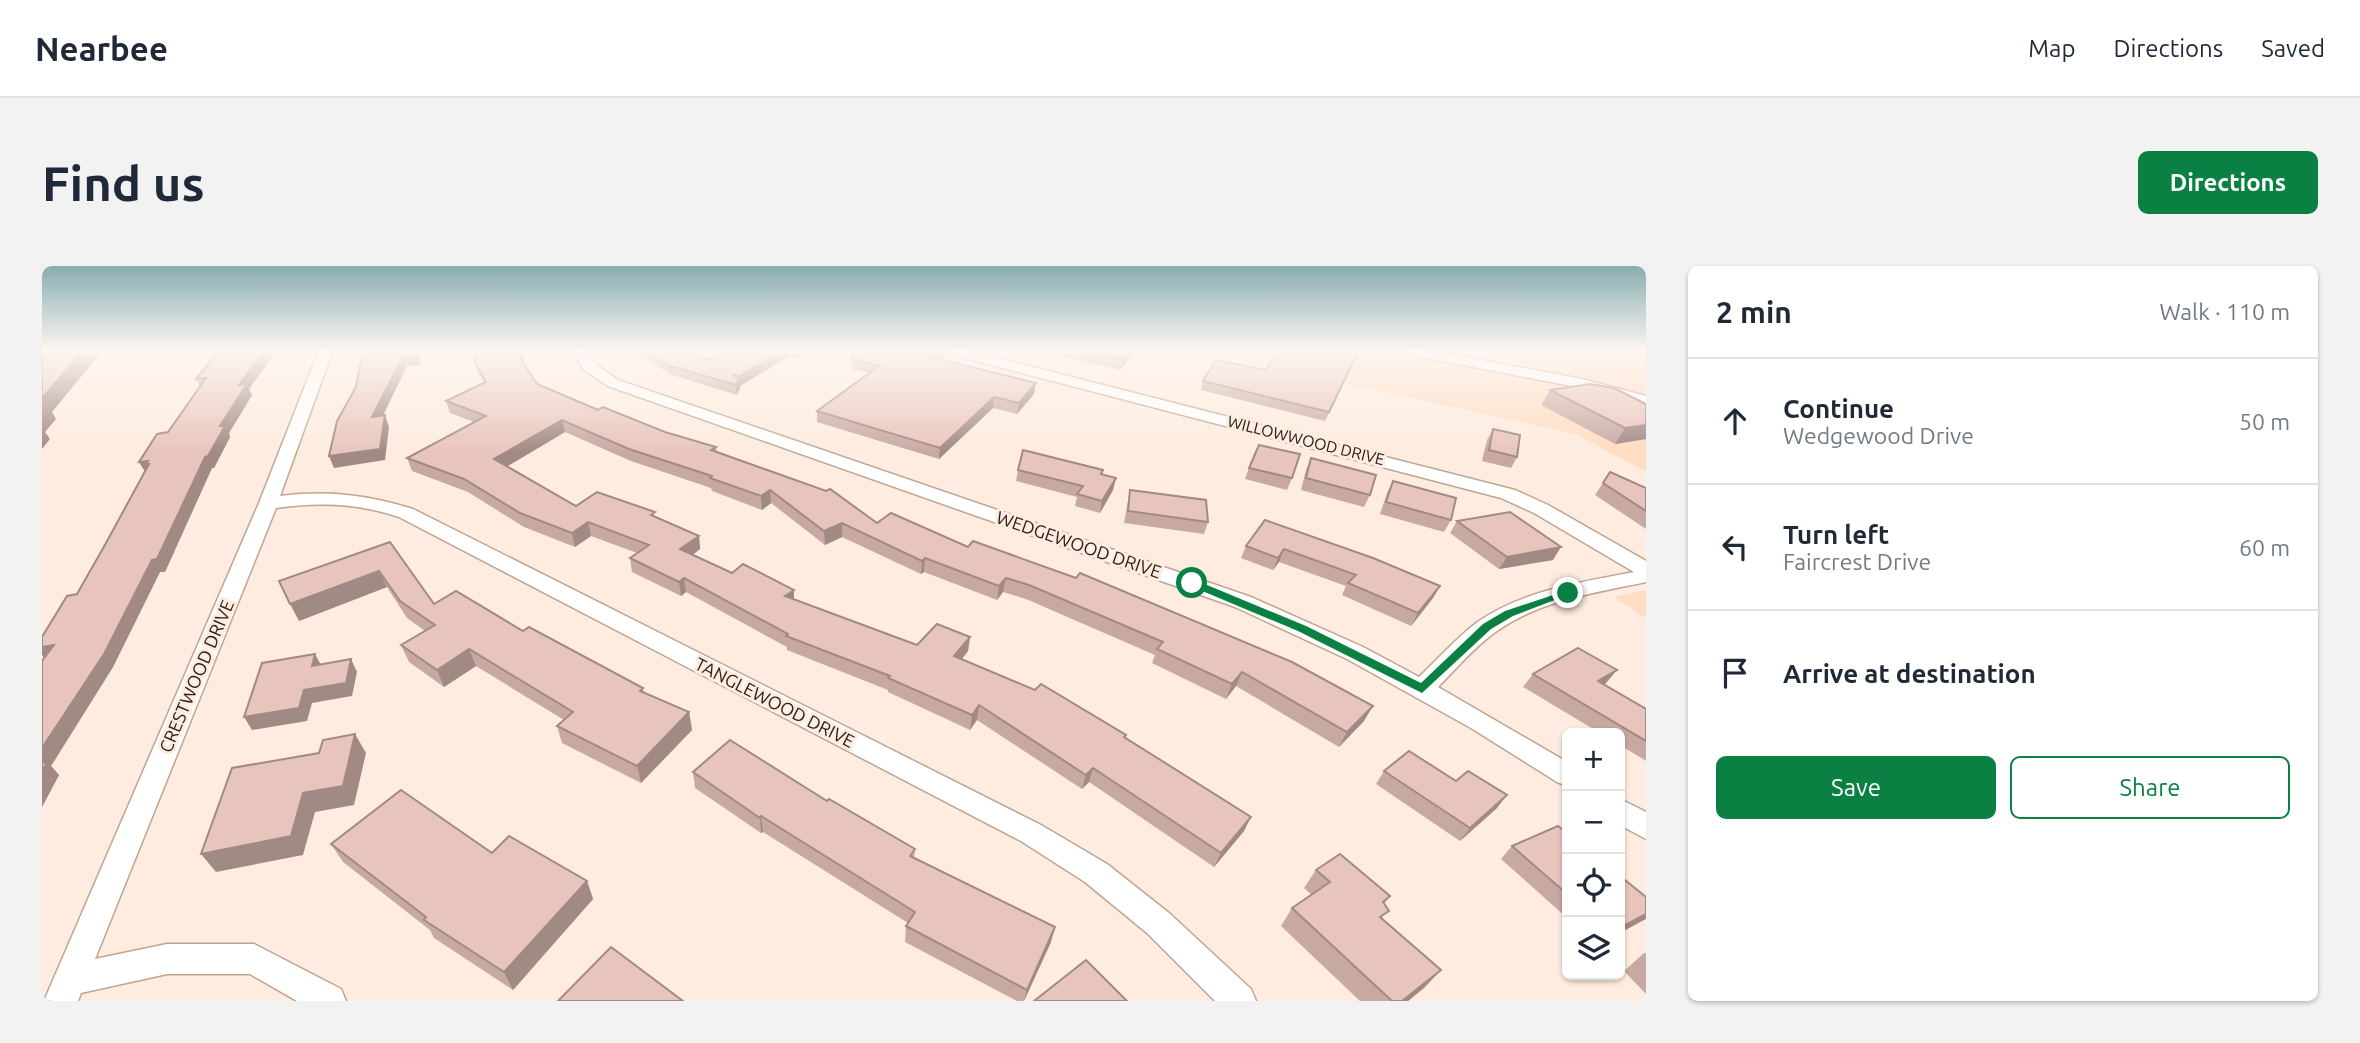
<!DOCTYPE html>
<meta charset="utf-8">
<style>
:root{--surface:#fff;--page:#f2f2f3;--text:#1f2937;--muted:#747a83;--line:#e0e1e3;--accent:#0b8043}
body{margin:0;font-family:Ubuntu,sans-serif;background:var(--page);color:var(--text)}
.controls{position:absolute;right:21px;bottom:21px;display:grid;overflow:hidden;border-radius:10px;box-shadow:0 2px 5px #0004}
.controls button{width:63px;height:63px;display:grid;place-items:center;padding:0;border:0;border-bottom:2px solid var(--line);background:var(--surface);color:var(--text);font:35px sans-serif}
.stop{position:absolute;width:21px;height:21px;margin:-16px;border:5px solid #0b8043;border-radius:50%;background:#fff}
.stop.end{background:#0b8043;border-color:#fff;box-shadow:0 2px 7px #0008}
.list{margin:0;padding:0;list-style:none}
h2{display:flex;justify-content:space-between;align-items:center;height:91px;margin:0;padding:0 28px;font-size:30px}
h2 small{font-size:23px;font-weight:400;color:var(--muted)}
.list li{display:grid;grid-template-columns:46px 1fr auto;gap:21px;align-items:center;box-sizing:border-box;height:126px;padding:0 28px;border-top:2px solid var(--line)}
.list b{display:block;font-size:26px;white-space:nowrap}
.list p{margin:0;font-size:23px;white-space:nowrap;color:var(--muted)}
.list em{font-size:23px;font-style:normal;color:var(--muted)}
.actions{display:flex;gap:14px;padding:21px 28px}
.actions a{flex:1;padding:16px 0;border:2px solid var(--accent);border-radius:10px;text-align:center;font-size:24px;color:var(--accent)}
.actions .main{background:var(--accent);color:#fff}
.icon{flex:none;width:38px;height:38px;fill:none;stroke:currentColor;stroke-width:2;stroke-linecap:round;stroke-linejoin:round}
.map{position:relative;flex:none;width:1604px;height:735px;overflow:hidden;border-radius:10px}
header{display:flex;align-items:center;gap:42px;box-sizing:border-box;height:98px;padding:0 35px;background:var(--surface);border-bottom:2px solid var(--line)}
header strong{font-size:33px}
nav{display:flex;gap:38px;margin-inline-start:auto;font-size:24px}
.intro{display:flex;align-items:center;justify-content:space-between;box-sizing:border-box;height:168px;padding:0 42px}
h1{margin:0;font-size:49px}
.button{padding:18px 32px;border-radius:10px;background:var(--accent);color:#fff;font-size:24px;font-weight:700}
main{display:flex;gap:42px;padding:0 42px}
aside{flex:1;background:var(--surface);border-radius:10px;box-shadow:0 2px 5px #0004}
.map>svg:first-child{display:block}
.built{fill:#feddc2}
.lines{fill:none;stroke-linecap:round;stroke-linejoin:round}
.lane-casing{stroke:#bfa590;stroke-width:10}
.street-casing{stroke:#bfa590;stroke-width:3}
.lane{stroke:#fff;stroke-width:7}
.street{fill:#fff;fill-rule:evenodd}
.wall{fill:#c8a9a2}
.shaded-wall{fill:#a28a84}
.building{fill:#e8c5bc;stroke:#a28a84;stroke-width:2}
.route{fill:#0b8043}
.labels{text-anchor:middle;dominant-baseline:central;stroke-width:6;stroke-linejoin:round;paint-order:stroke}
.far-street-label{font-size:16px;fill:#2a2119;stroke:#fdecdf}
.street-label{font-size:18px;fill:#2a2119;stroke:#fdecdf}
</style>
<header>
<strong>Nearbee</strong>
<nav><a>Map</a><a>Directions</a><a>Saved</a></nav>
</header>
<div class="intro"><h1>Find us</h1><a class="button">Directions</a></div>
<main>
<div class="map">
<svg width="1604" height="735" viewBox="0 0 1604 735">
<rect width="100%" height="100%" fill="#fdecdf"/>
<g class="built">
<path d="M 1149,84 L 1432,84 L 1447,92 L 1455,107 L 1546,126 L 1604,142 L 1604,206 L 1534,168 Z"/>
<path d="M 1461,84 L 1604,84 L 1604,130 L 1479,101 L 1469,88 Z"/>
<path d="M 1604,324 L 1604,352 L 1572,331 Z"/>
</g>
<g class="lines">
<g class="lane-casing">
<path id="lane" d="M 0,86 L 7,90 L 0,100"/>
</g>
<g class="street-casing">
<g id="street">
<path d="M 277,84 L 291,84 L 238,230 C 285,224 326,229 371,243 L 999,559 L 1065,598 L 1127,647 L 1209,723 L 1214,735 L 1173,735 L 1105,667 L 1043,616 L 979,575 L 357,251 C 315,237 277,236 234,242 L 53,693 L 125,678 L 212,678 L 299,723 L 304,735 L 255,735 L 208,708 L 125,708 L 39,727 L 36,735 L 2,735 L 217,237 Z"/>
<path d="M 531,84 L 545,84 L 552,97 L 576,114 L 1209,331 L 1321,381 L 1377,411 C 1397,392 1415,371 1437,355 C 1483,324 1540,316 1592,306 L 1492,247 L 1459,232 L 903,87 L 901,84 L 924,84 L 1473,224 L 1506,239 L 1604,295 L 1604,316 C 1553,327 1499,334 1455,365 C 1433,380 1415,402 1396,421 L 1525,496 L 1525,520 L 1515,516 L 1429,462 L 1305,393 L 1193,341 L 566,120 L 541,103 Z"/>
<path d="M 1358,84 L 1386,84 L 1540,113 L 1604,130 L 1604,140 L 1539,122 L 1365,88 Z"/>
<path d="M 1578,533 L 1604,546 L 1604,573 L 1578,559 Z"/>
</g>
</g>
<use href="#lane" class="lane"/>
<use href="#street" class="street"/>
</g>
<g class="wall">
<path d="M 178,84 L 207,123 L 210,129 L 187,167 L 188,171 L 172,202 L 170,202 L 123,306 L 118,306 L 71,401 L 9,500 L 17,509 L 0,541 L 2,392 L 0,389 L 0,371 L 35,328 L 64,277 L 103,205 L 97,196 L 126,166 L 158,121 L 154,113 Z"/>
<path d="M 593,84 L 650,84 L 667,94 L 685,84 L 771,84 L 755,92 L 747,90 L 698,120 L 695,129 L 630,109 L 593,86 Z"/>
<path d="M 996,84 L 1095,84 L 1078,104 Z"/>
<path d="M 902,90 L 898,93 L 992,128 L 975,148 L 951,142 L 897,193 L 775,156 L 775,145 L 826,107 L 810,103 L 810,93 Z"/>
<path d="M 1314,92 L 1283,155 L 1159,124 L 1161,115 Z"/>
<path d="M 433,97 L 495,118 L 556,144 L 623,166 L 674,181 L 675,186 L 835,257 L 1322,455 L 1297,481 L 1194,420 L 1184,433 L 1110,397 L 1113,389 L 984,333 L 961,326 L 955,334 L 882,306 L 879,308 L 800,271 L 783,279 L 729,237 L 720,244 L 670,225 L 669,222 L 589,195 L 523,166 L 465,200 L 534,240 L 614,251 L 657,270 L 658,283 L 651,289 L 690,307 L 752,324 L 752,333 L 875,379 L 928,371 L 926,385 L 920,393 L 1083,472 L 1202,565 L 1172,601 L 1047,516 L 1040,523 L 935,454 L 928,464 L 846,426 L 846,424 L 745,384 L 745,381 L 644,326 L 639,330 L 590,306 L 588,292 L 595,287 L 549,270 L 533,281 L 482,261 L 426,226 L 370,205 L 365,192 L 432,156 L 408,147 L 404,135 L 442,117 L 437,108 Z"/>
<path d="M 1508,124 L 1604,138 L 1604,173 L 1573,178 L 1499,139 Z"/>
<path d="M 1451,163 L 1475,191 L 1469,202 L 1440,195 L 1445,174 Z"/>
<path d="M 1269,192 L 1328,229 L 1322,241 L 1259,224 L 1264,204 Z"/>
<path d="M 1207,202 L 1250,212 L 1245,224 L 1203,213 Z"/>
<path d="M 976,204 L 1061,204 L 1060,208 L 1074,212 L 1071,224 L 1058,247 L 1033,240 L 1035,231 L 974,215 Z"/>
<path d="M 1568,206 L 1604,222 L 1604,263 L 1553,229 Z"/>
<path d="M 1351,215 L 1409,254 L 1402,266 L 1338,248 L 1345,227 Z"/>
<path d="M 1088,224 L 1166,256 L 1162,268 L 1082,257 Z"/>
<path d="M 1223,254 L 1398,320 L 1391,332 L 1369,360 L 1300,329 L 1304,320 L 1237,296 L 1231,304 L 1199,292 L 1204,280 Z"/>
<path d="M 1415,255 L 1511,294 L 1457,303 L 1408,267 Z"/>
<path d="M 348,276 L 392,338 L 481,365 L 601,422 L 602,427 L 647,446 L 650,464 L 599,517 L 520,477 L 515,460 L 522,454 L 434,400 L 402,421 L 367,396 L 359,379 L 383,365 L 365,352 L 345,321 L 257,355 Z"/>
<path d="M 1491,408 L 1564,417 L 1562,419 L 1604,443 L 1604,495 L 1578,479 L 1578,467 L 1558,467 L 1481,421 Z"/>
<path d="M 1342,505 L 1455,542 L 1418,575 L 1334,518 Z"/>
<path d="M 651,506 L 785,535 L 873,583 L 872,592 L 1009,676 L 982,735 L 975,735 L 863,676 L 864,660 L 866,657 L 721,566 L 719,567 L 653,522 Z"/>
<path d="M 1525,567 L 1525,652 L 1459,593 L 1470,580 Z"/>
<path d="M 289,578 L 450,587 L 545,615 L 551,633 L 471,724 L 392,672 L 388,664 L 301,596 Z"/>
<path d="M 1274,604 L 1348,630 L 1342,638 L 1340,653 L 1383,721 L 1366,735 L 1318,735 L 1239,660 L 1250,642 L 1270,629 L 1262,622 Z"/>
<path d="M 1602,687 L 1604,687 L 1604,728 L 1582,705 Z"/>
</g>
<g class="shaded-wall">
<path d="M 42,84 L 61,84 L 10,146 L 14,153 L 3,166 L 8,173 L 0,183 L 0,132 Z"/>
<path d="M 223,84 L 235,84 L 207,123 L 210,129 L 187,167 L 188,171 L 172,202 L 170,202 L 123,306 L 118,306 L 71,401 L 9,500 L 17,509 L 0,541 L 0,482 L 178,160 L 197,119 Z"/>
<path d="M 374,84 L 378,84 L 378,99 L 365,100 L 335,162 L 330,151 L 361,90 Z"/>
<path d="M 478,84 L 481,84 L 482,105 L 479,94 Z"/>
<path d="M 742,84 L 747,84 L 747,90 L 698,120 L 697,110 Z"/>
<path d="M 754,84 L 771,84 L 755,92 Z"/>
<path d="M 897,84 L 903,84 L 902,90 L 887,101 L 888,91 Z"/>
<path d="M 1089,84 L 1095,84 L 1078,104 L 1080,94 Z"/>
<path d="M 697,112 L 698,122 L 695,129 L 694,119 Z"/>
<path d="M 994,117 L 992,128 L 975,148 L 977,137 Z"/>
<path d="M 952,131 L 951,142 L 897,193 L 898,182 Z"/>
<path d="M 343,149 L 347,161 L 343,194 L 292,202 L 287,190 Z"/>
<path d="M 520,154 L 523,166 L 456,206 L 452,193 Z"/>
<path d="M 1604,159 L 1604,173 L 1573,178 L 1583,162 Z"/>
<path d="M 106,195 L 112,206 L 104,207 L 97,196 Z"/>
<path d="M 1074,212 L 1071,224 L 1058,247 L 1060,235 Z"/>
<path d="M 728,224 L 729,237 L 720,244 L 719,230 Z"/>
<path d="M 546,256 L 549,270 L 533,281 L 530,267 Z"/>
<path d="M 800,257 L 800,271 L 783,279 L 782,265 Z"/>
<path d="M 657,270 L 658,283 L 640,296 L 638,283 Z"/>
<path d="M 1519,281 L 1511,294 L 1457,303 L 1465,291 Z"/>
<path d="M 1242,283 L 1237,296 L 1231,304 L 1236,292 Z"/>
<path d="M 883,292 L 882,306 L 879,308 L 880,295 Z"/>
<path d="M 337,305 L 345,321 L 257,355 L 248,338 Z"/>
<path d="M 642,312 L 644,326 L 639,330 L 637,316 Z"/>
<path d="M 964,312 L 961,326 L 955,334 L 957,320 Z"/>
<path d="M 1398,320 L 1391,332 L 1369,360 L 1376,347 Z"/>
<path d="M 752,324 L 752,338 L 743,330 Z"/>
<path d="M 928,371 L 926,385 L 911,404 L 912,390 Z"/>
<path d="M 12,379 L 4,394 L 0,389 L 0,381 Z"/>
<path d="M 427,383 L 434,400 L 402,421 L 395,404 Z"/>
<path d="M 273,388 L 280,401 L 270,400 Z"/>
<path d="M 309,393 L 315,406 L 310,430 L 270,437 L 265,455 L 210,464 L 202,451 L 262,424 Z"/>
<path d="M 1575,404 L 1564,417 L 1546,428 L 1556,415 Z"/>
<path d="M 1200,406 L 1194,420 L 1184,433 L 1190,418 Z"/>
<path d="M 937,439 L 935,454 L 928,464 L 930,449 Z"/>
<path d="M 1331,440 L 1322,455 L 1297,481 L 1305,466 Z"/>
<path d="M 647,446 L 650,464 L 599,517 L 595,500 Z"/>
<path d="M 313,468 L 324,487 L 312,539 L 273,546 L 261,589 L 174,606 L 159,588 L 261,527 Z"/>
<path d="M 1051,502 L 1047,516 L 1040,523 L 1044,509 Z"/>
<path d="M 1465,529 L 1455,542 L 1418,575 L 1428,562 Z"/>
<path d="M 719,550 L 721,566 L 719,567 L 718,552 Z"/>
<path d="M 1209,551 L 1202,565 L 1172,601 L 1179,587 Z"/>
<path d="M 545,615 L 551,633 L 471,724 L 462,706 Z"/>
<path d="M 1604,648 L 1604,653 L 1602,654 L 1578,667 L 1578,662 Z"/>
<path d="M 1013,661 L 1009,676 L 982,735 L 985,724 Z"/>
<path d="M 1399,704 L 1383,721 L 1366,735 L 1360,735 Z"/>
</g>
<g class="building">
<path d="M 14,84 L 42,84 L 0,132 L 0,92 L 5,87 L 11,87 Z"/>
<path d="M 178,84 L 223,84 L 197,119 L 205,118 L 178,160 L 183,160 L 166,190 L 163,191 L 115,293 L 110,294 L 62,388 L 0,482 L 0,395 L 12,379 L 0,381 L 0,371 L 25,330 L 35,328 L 64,277 L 107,198 L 104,198 L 106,195 L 97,196 L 115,168 L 126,166 L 164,112 L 154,113 Z"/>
<path d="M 321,84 L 374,84 L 374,88 L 361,90 L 330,151 L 343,149 L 338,183 L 287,190 L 295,155 L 314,121 Z"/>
<path d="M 434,84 L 478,84 L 479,94 L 495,118 L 556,144 L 561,141 L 623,166 L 674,181 L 669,184 L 784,225 L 788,223 L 835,257 L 849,247 L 926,281 L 931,275 L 1034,312 L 1038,307 L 1250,396 L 1331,440 L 1305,466 L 1200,406 L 1190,418 L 1115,383 L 1121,376 L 987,319 L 964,312 L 957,320 L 883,292 L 880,295 L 800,257 L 782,265 L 728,224 L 719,230 L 668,212 L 670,210 L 587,183 L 520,154 L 452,193 L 534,240 L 555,226 L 613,246 L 609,249 L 657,270 L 638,283 L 690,307 L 701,298 L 752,324 L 743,330 L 875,379 L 895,358 L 928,371 L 912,390 L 993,424 L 999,418 L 1084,469 L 1082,471 L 1209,551 L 1179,587 L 1051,502 L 1044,509 L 937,439 L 930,449 L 846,412 L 848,410 L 744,370 L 746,368 L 642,312 L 637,316 L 588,292 L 607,279 L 546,256 L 530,267 L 478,247 L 422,213 L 365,192 L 444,150 L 404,135 L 444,116 L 433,97 Z"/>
<path d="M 603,84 L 650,84 L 667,94 L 685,84 L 742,84 L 697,110 L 690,108 L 697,112 L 694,119 L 628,100 Z"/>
<path d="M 811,84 L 897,84 L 888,91 L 994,117 L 977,137 L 952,131 L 898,182 L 775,145 L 837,100 L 810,93 Z"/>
<path d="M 1036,84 L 1089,84 L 1080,94 Z"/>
<path d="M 1236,84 L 1317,84 L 1287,146 L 1161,115 L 1174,94 L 1224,104 Z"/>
<path d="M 1548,118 L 1572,122 L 1604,138 L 1604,159 L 1583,162 L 1508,124 Z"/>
<path d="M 1451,163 L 1478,169 L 1475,191 L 1447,184 Z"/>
<path d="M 1217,179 L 1258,188 L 1250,212 L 1207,202 Z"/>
<path d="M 981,184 L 1061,204 L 1059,208 L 1074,212 L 1060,235 L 1035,228 L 1041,220 L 976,204 Z"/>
<path d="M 1269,192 L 1334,209 L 1328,229 L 1264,212 Z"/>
<path d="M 1568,206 L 1604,222 L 1604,245 L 1561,217 Z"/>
<path d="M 1351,215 L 1414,232 L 1409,254 L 1344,236 Z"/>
<path d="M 1088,224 L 1164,234 L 1166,256 L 1086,245 Z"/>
<path d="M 1468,246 L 1519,281 L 1465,291 L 1415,255 Z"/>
<path d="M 1223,254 L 1331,292 L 1398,320 L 1376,347 L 1306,317 L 1314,309 L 1242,283 L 1236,292 L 1204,280 Z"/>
<path d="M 348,276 L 392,338 L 414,325 L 481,365 L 487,361 L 601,422 L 598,425 L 647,446 L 595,500 L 515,460 L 531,446 L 427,383 L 395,404 L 359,379 L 393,359 L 358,335 L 337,305 L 248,338 L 237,315 Z"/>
<path d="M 1536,382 L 1575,404 L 1556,415 L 1604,443 L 1604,475 L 1491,408 Z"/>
<path d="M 273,388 L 270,400 L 309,393 L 304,417 L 262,424 L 257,442 L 202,451 L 220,397 Z"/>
<path d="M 313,468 L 301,520 L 261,527 L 249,570 L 159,588 L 190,502 L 277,487 L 281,474 Z"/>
<path d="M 688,474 L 785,535 L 787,533 L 873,583 L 868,590 L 1013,661 L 985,724 L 864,660 L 873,646 L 719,550 L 718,552 L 651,506 Z"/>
<path d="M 1367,485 L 1414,515 L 1426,505 L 1465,529 L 1428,562 L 1342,505 Z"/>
<path d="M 5,496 L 0,505 L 0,497 Z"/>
<path d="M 359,524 L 450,587 L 467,570 L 545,615 L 462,706 L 382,654 L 384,651 L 289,578 Z"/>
<path d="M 1516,560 L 1525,567 L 1525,628 L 1470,580 Z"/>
<path d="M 1298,588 L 1348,630 L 1341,636 L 1347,645 L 1338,651 L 1399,704 L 1360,735 L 1350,735 L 1250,642 L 1288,616 L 1274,604 Z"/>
<path d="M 1578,610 L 1604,631 L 1604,648 L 1578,662 Z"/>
<path d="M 569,681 L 641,735 L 516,735 Z"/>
<path d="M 1044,694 L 1085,735 L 992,735 Z"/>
</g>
<linearGradient id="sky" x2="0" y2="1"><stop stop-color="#88adb1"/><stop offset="0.45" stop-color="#fef6f1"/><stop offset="1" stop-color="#fef6f1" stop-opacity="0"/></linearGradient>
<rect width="1604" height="187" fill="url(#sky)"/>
<path class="route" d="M 1146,314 L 1153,314 L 1264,360 L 1379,417 L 1441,358 L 1463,345 L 1526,324 L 1531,327 L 1471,350 L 1449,363 L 1380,427 L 1256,365 L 1146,319 Z"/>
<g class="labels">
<g class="far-street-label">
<text transform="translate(1264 174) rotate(14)">WILLOWWOOD DRIVE</text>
</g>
<g class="street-label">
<text transform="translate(1037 278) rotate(19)">WEDGEWOOD DRIVE</text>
<text transform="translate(154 410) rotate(-67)">CRESTWOOD DRIVE</text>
<text transform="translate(733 436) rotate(27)">TANGLEWOOD DRIVE</text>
</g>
</g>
</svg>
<div class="controls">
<button>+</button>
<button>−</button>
<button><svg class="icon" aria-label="locate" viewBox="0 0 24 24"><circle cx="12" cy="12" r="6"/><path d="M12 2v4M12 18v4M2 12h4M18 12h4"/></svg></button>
<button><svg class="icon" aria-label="layers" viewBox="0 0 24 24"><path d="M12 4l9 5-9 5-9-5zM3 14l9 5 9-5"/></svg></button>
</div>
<div class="stop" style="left:1150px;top:317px"></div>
<div class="stop end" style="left:1526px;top:327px"></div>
</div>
<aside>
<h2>2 min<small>Walk · 110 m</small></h2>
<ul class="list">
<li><svg class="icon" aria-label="ahead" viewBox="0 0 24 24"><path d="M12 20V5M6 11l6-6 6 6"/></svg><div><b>Continue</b><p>Wedgewood Drive</p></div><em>50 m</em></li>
<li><svg class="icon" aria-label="left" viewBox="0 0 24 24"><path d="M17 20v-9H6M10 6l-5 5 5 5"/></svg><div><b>Turn left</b><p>Faircrest Drive</p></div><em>60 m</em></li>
<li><svg class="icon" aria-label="arrive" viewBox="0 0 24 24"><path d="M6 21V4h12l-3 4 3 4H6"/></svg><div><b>Arrive at destination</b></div></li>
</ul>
<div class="actions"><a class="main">Save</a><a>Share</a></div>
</aside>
</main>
